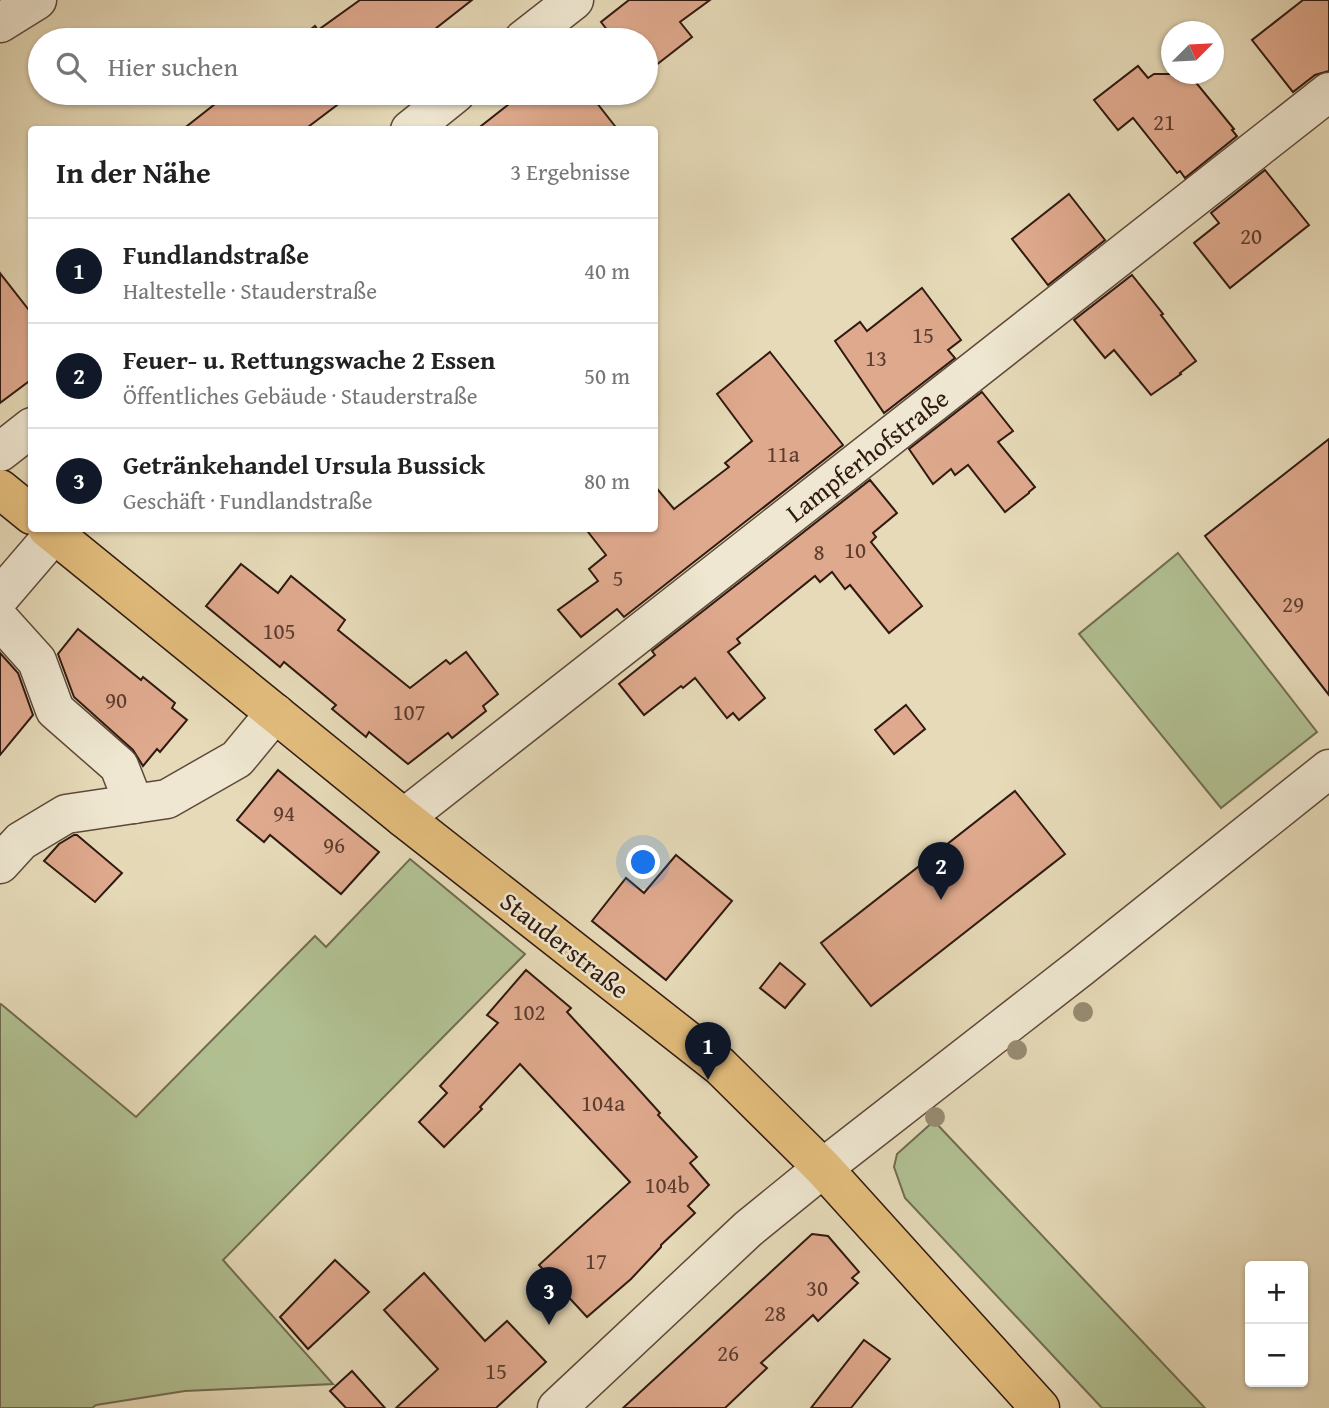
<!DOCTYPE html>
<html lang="de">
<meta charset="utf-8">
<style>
:root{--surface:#fff;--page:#f6f6f6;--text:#222;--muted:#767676;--line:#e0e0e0;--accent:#111827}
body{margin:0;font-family:"Gentium Book Plus",serif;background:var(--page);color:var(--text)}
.controls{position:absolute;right:21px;bottom:21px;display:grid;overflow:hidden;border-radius:7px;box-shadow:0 2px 5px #0004}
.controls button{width:63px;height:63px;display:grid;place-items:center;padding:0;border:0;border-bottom:2px solid var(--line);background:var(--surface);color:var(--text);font:35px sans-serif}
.compass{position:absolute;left:1161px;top:21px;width:63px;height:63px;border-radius:50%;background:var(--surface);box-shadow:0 2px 5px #0004;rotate:66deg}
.you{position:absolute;left:644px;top:863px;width:24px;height:24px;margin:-18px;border:5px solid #fff;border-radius:50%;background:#1a73e8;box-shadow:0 0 0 10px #1a73e833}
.badge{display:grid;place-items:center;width:46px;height:46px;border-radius:50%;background:var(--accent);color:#fff;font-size:23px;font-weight:700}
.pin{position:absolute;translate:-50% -58px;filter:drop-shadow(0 2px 4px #0008)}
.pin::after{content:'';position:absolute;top:37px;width:24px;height:21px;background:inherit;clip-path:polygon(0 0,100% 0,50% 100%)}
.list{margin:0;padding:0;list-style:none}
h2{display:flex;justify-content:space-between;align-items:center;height:91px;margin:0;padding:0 28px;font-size:30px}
h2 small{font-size:23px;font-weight:400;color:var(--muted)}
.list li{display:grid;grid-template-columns:46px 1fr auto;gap:21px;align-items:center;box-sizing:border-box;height:105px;padding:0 28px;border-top:2px solid var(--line)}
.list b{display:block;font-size:26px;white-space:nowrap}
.list p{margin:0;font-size:23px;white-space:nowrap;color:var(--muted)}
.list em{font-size:23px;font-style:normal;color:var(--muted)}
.icon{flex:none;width:38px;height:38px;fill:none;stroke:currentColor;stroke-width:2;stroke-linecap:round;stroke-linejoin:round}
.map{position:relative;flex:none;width:1329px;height:1408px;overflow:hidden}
.search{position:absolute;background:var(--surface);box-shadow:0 2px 5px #0004;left:28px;top:28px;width:630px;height:77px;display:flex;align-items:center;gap:18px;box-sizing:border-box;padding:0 24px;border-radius:38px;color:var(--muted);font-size:26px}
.panel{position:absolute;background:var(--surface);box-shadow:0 2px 5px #0004;left:28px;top:126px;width:630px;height:406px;border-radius:7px}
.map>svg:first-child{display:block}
.green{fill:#b1c092;stroke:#706c51;stroke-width:2}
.building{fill:#dfa98d;stroke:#301910;stroke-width:2}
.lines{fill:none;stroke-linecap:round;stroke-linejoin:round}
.minor-casing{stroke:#5e493a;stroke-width:41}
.major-casing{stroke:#301910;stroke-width:41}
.minor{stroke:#efe7d1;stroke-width:38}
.major{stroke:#e3bd7c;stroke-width:38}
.tree{fill:#978b71}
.labels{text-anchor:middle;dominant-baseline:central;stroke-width:5;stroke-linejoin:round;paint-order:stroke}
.number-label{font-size:23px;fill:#5c3d2f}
.street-label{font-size:26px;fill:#301910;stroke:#efe7d1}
</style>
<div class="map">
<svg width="1329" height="1408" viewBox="0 0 1329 1408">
<rect width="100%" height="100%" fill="#e6dab8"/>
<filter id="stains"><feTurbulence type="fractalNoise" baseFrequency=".00286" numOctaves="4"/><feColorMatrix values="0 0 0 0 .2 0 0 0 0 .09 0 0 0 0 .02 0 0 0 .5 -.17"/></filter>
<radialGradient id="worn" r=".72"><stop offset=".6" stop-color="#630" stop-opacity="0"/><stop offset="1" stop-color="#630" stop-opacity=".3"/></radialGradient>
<g class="green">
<path d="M 1178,553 L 1317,732 L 1221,808 L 1079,634 Z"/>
<path d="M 410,859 L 525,954 L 223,1260 L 333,1384 L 185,1391 L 96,1405 L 92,1408 L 0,1408 L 0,1005 L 1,1004 L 136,1117 L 315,936 L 326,947 Z"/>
<path d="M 934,1121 L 1205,1408 L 1102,1408 L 905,1198 L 894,1167 L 897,1154 Z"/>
</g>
<g class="building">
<path d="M 360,0 L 472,0 L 421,40 L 297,40 L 315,26 L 318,30 Z"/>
<path d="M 629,0 L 710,0 L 680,22 L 692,37 L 646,73 L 646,40 L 615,40 L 601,22 Z"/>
<path d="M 1303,0 L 1329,0 L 1329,71 L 1315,75 L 1293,92 L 1252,40 Z"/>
<path d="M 1138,66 L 1148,78 L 1154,74 L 1189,74 L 1234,129 L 1232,130 L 1237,136 L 1185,178 L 1180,171 L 1177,173 L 1133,118 L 1118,130 L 1094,100 Z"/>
<path d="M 229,93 L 353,93 L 304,130 L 182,130 Z"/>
<path d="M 523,93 L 589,93 L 618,130 L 476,130 Z"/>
<path d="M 1265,170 L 1309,225 L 1230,288 L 1194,243 L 1219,223 L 1211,213 Z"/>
<path d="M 1069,194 L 1105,240 L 1048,285 L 1012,239 Z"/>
<path d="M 0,273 L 32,314 L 32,379 L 0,403 Z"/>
<path d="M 1132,275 L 1163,314 L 1161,315 L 1196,361 L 1180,373 L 1181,374 L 1151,395 L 1114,350 L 1105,358 L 1074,320 Z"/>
<path d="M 922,288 L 961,340 L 948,350 L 955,358 L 884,413 L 835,341 L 860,322 L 867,331 Z"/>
<path d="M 770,352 L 843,445 L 624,617 L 617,609 L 581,637 L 558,610 L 598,581 L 589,569 L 606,555 L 585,528 L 654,528 L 654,485 L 674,509 L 729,467 L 725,463 L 752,441 L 717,394 Z"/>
<path d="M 982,392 L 1013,431 L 998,442 L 1035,487 L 1029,492 L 1029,493 L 1005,512 L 968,465 L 955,475 L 951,469 L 933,484 L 909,449 Z"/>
<path d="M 1329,439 L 1329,695 L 1205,536 Z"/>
<path d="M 870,480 L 897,513 L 873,533 L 876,537 L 871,542 L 922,606 L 889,633 L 850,585 L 845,589 L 832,572 L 820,582 L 815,576 L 737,639 L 740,643 L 728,652 L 765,698 L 739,720 L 733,713 L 727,718 L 695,678 L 683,688 L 681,686 L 644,715 L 619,684 L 655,655 L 652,651 Z"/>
<path d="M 241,564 L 278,593 L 291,576 L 345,620 L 338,630 L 410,688 L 446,660 L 450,664 L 466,652 L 498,694 L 483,706 L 486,711 L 452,738 L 448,733 L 408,764 L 369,732 L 366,737 L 332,709 L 336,705 L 284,662 L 280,667 L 206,606 Z"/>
<path d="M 78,629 L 141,680 L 143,677 L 175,703 L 172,708 L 187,720 L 160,752 L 157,749 L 143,766 L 133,750 L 74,697 L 58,654 Z"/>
<path d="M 0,653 L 18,673 L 33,715 L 0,755 Z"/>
<path d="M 906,705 L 925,729 L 894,754 L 875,730 Z"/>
<path d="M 278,770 L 379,852 L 341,894 L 270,835 L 264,842 L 237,820 Z"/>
<path d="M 1015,791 L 1065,854 L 871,1006 L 821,943 Z"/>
<path d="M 74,835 L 77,835 L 122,873 L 95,902 L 44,861 L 59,844 Z"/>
<path d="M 676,855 L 732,901 L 666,980 L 592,921 L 626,878 L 644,893 Z"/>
<path d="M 780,963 L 805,984 L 785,1008 L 760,988 Z"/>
<path d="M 526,970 L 571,1008 L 567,1012 L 632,1082 L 660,1113 L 658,1115 L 697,1157 L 690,1163 L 709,1185 L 688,1206 L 695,1213 L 661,1245 L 661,1247 L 631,1279 L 587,1317 L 539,1265 L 630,1182 L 520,1064 L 480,1107 L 482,1109 L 444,1147 L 419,1122 L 447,1093 L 440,1086 L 498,1023 L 487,1015 Z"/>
<path d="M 812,1234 L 828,1236 L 859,1272 L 852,1278 L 858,1283 L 818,1321 L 813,1315 L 761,1363 L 767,1368 L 725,1408 L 623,1408 Z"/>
<path d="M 335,1260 L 369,1292 L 308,1349 L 280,1317 Z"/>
<path d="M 424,1273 L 485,1341 L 507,1321 L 546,1362 L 496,1408 L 396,1408 L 438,1369 L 384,1310 Z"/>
<path d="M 864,1340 L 890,1359 L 851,1408 L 811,1408 Z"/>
<path d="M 352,1371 L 385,1408 L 346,1408 L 330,1391 Z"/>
</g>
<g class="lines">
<g class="minor-casing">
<g id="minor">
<path d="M 0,23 L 37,0"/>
<path d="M 523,40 L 574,0"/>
<path d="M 410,130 L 456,93"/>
<path d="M 0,452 L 32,427"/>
<path d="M 0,597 L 54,534"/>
<path d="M 0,620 L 37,661 L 55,710 L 119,766 L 134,804"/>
<path d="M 404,818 L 1329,92"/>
<path d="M 0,864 L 21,841 L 66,814 L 167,799 L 237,759 L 275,713"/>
<path d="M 557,1408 L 748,1229 L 823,1168 L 1081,967 L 1329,769"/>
</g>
</g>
<g class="major-casing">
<g id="major">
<path d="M 0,489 L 32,515"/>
<path d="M 47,528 L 404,818 L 720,1066 L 823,1168 L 1040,1408"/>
</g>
</g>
<use href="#minor" class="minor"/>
<use href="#major" class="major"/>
</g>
<g class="tree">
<circle cx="1083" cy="1012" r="10"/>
<circle cx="1017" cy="1050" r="10"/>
<circle cx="935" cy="1117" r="10"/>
</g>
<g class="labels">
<g class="number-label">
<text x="1164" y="121">21</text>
<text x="1251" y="235">20</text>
<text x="923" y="334">15</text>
<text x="876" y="357">13</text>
<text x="783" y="453">11a</text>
<text x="855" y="549">10</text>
<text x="819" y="551">8</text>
<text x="618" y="577">5</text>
<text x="1293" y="603">29</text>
<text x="279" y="630">105</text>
<text x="116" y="699">90</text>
<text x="409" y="711">107</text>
<text x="284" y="812">94</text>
<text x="334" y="844">96</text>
<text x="529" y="1011">102</text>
<text x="603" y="1102">104a</text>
<text x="667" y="1184">104b</text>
<text x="596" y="1260">17</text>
<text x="817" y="1287">30</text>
<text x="775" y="1312">28</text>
<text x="728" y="1352">26</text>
<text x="496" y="1370">15</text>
</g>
<g class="street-label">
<text transform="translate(867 455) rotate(-38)">Lampferhofstraße</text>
<text transform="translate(565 945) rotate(38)">Stauderstraße</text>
</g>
</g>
<rect width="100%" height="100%" filter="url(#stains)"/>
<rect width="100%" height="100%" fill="url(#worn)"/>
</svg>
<div class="controls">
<button>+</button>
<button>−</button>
</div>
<svg class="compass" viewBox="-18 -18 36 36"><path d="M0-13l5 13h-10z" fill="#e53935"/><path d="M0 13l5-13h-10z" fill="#767676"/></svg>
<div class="you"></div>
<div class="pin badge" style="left:708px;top:1080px">1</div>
<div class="pin badge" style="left:941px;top:900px">2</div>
<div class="pin badge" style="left:549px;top:1325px">3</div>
<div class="search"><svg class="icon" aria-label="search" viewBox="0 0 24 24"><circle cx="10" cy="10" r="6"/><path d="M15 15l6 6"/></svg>Hier suchen</div>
<section class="panel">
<h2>In der Nähe<small>3 Ergebnisse</small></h2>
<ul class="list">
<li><span class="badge">1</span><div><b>Fundlandstraße</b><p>Haltestelle · Stauderstraße</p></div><em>40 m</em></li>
<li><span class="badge">2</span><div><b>Feuer- u. Rettungswache 2 Essen</b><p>Öffentliches Gebäude · Stauderstraße</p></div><em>50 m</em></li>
<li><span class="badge">3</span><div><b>Getränkehandel Ursula Bussick</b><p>Geschäft · Fundlandstraße</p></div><em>80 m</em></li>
</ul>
</section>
</div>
